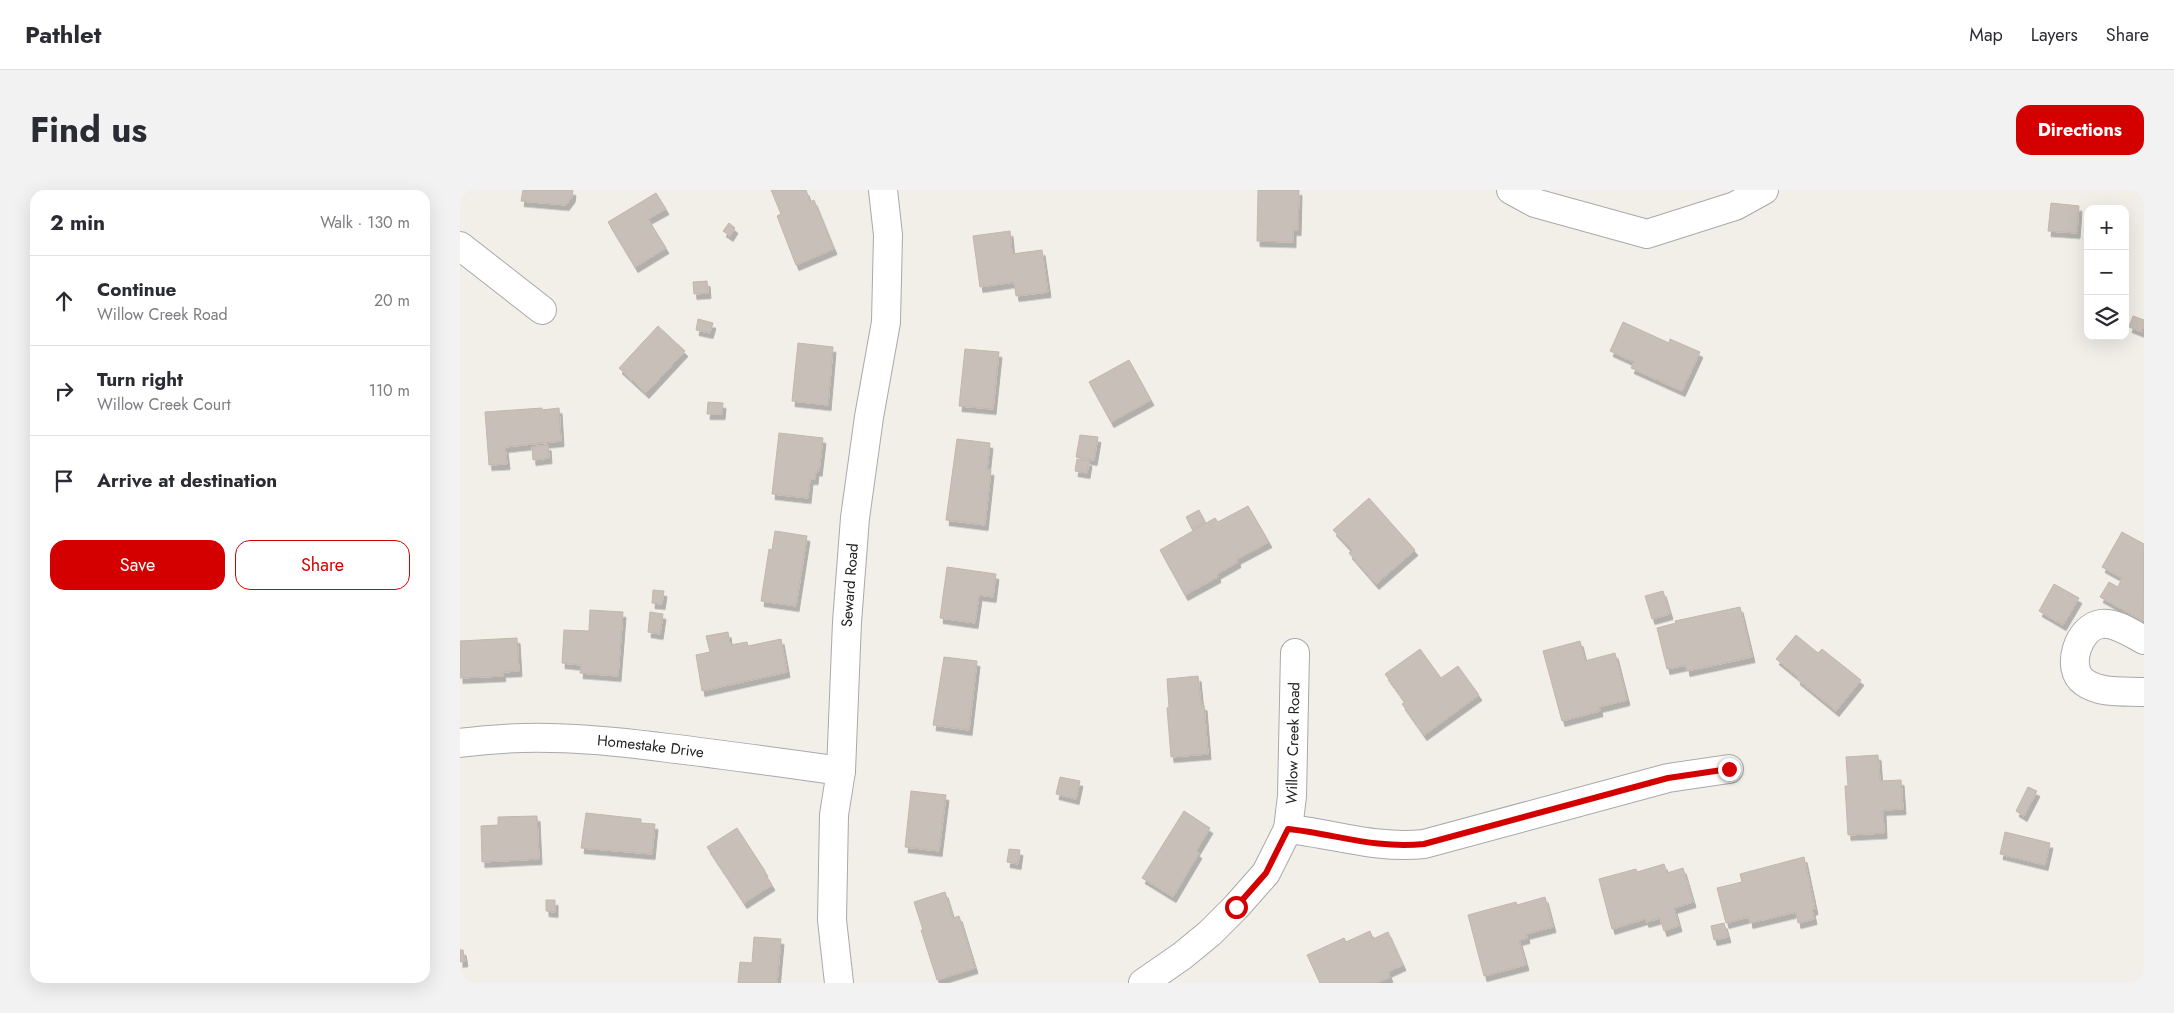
<!DOCTYPE html>
<meta charset="utf-8">
<style>
:root{--surface:#fff;--page:#f2f2f3;--text:#2b2b33;--muted:#7c7c81;--line:#e1e1e2;--accent:#d40000}
body{margin:0;font-family:Jost,sans-serif;background:var(--page);color:var(--text)}
.controls{position:absolute;right:15px;top:15px;display:grid;overflow:hidden;border-radius:10px;box-shadow:0 5px 20px #0002}
.controls button{width:45px;height:45px;display:grid;place-items:center;padding:0;border:0;border-bottom:1px solid var(--line);background:var(--surface);color:var(--text);font:25px sans-serif}
.stop{position:absolute;width:15px;height:15px;margin:-11px;border:4px solid #d40000;border-radius:50%;background:#fff}
.stop.end{background:#d40000;border-color:#fff;box-shadow:0 1px 5px #0008}
.list{margin:0;padding:0;list-style:none}
h2{display:flex;justify-content:space-between;align-items:center;height:65px;margin:0;padding:0 20px;font-size:21px}
h2 small{font-size:16px;font-weight:400;color:var(--muted)}
.list li{display:grid;grid-template-columns:32px 1fr auto;gap:15px;align-items:center;box-sizing:border-box;height:90px;padding:0 20px;border-top:1px solid var(--line)}
.list b{display:block;font-size:19px;white-space:nowrap}
.list p{margin:0;font-size:16px;white-space:nowrap;color:var(--muted)}
.list em{font-size:16px;font-style:normal;color:var(--muted)}
.actions{display:flex;gap:10px;padding:15px 20px}
.actions a{flex:1;padding:11px 0;border:1px solid var(--accent);border-radius:15px;text-align:center;font-size:18px;color:var(--accent)}
.actions .main{background:var(--accent);color:#fff}
.icon{flex:none;width:28px;height:28px;fill:none;stroke:currentColor;stroke-width:2;stroke-linecap:round;stroke-linejoin:round}
.map{position:relative;flex:none;width:1684px;height:793px;overflow:hidden;border-radius:15px}
header{display:flex;align-items:center;gap:30px;box-sizing:border-box;height:70px;padding:0 25px;background:var(--surface);border-bottom:1px solid var(--line)}
header strong{font-size:24px}
nav{display:flex;gap:28px;margin-inline-start:auto;font-size:18px}
.intro{display:flex;align-items:center;justify-content:space-between;box-sizing:border-box;height:120px;padding:0 30px}
h1{margin:0;font-size:35px}
.button{padding:12px 22px;border-radius:15px;background:var(--accent);color:#fff;font-size:18px;font-weight:700}
main{display:flex;gap:30px;padding:0 30px}
aside{flex:1;background:var(--surface);border-radius:15px;box-shadow:0 5px 20px #0002}
.map>svg:first-child{display:block}
.building{fill:#c7bfb8;stroke:#c4b6ab;filter:url(#shadow)}
.lines{fill:none;stroke-linecap:round;stroke-linejoin:round}
.minor-casing{stroke:#a9a9a9;stroke-width:30}
.minor{stroke:#fff;stroke-width:28}
.route{stroke:#d40000;stroke-width:6}
.labels{text-anchor:middle;dominant-baseline:central;stroke-width:4;stroke-linejoin:round;paint-order:stroke}
.street-label{font-size:15px;fill:#222;stroke:#fff}
</style>
<header>
<strong>Pathlet</strong>
<nav><a>Map</a><a>Layers</a><a>Share</a></nav>
</header>
<div class="intro"><h1>Find us</h1><a class="button">Directions</a></div>
<main>
<aside>
<h2>2 min<small>Walk · 130 m</small></h2>
<ul class="list">
<li><svg class="icon" aria-label="ahead" viewBox="0 0 24 24"><path d="M12 20V5M6 11l6-6 6 6"/></svg><div><b>Continue</b><p>Willow Creek Road</p></div><em>20 m</em></li>
<li><svg class="icon" aria-label="right" viewBox="0 0 24 24"><path d="M7 20v-9h11M14 6l5 5-5 5"/></svg><div><b>Turn right</b><p>Willow Creek Court</p></div><em>110 m</em></li>
<li><svg class="icon" aria-label="arrive" viewBox="0 0 24 24"><path d="M6 21V4h12l-3 4 3 4H6"/></svg><div><b>Arrive at destination</b></div></li>
</ul>
<div class="actions"><a class="main">Save</a><a>Share</a></div>
</aside>
<div class="map">
<svg width="1684" height="793" viewBox="0 0 1684 793">
<defs>
<filter id="shadow"><feDropShadow dx="3" dy="5.5" stdDeviation="0" flood-color="#0004"/></filter>
</defs>
<rect width="100%" height="100%" fill="#f2efe9"/>
<g class="building">
<path d="M 63,0 L 113,0 L 112,7 L 106,15 L 61,11 Z"/>
<path d="M 311,0 L 346,0 L 350,12 L 354,10 L 374,59 L 336,75 L 317,26 L 321,24 Z"/>
<path d="M 798,0 L 839,0 L 838,40 L 833,40 L 833,52 L 797,51 Z"/>
<path d="M 196,3 L 206,19 L 188,29 L 206,58 L 175,77 L 148,32 Z"/>
<path d="M 1591,13 L 1619,16 L 1617,43 L 1588,41 Z"/>
<path d="M 269,33 L 275,38 L 270,46 L 263,41 Z"/>
<path d="M 550,41 L 552,64 L 582,60 L 588,102 L 556,106 L 554,92 L 520,97 L 513,46 Z"/>
<path d="M 247,91 L 248,103 L 234,104 L 233,92 Z"/>
<path d="M 1673,126 L 1684,130 L 1682,142 L 1669,137 Z"/>
<path d="M 238,129 L 253,133 L 250,143 L 236,140 Z"/>
<path d="M 1163,132 L 1209,153 L 1210,149 L 1240,162 L 1222,201 L 1171,178 L 1174,172 L 1150,161 Z"/>
<path d="M 198,136 L 225,161 L 186,203 L 159,178 Z"/>
<path d="M 338,153 L 373,157 L 368,215 L 332,211 Z"/>
<path d="M 505,159 L 539,162 L 533,219 L 499,216 Z"/>
<path d="M 669,170 L 691,210 L 651,232 L 629,192 Z"/>
<path d="M 248,212 L 263,213 L 262,224 L 247,224 Z"/>
<path d="M 82,218 L 82,220 L 99,218 L 101,251 L 45,257 L 47,274 L 29,275 L 25,222 Z"/>
<path d="M 319,243 L 363,248 L 359,281 L 356,280 L 355,289 L 350,289 L 348,308 L 312,304 Z"/>
<path d="M 620,245 L 638,247 L 634,270 L 616,267 Z"/>
<path d="M 497,249 L 530,253 L 527,280 L 531,280 L 525,335 L 486,330 Z"/>
<path d="M 88,255 L 89,268 L 73,270 L 72,257 Z"/>
<path d="M 617,269 L 629,271 L 627,283 L 615,281 Z"/>
<path d="M 909,308 L 955,360 L 916,394 L 889,363 L 892,360 L 873,340 Z"/>
<path d="M 788,316 L 809,352 L 777,369 L 778,372 L 757,384 L 758,387 L 725,405 L 700,360 L 755,328 L 758,332 Z"/>
<path d="M 739,320 L 745,332 L 732,339 L 726,327 Z"/>
<path d="M 315,341 L 347,346 L 336,416 L 301,411 L 309,359 L 312,360 Z"/>
<path d="M 1662,342 L 1684,354 L 1683,431 L 1640,407 L 1649,392 L 1658,397 L 1662,388 L 1642,377 Z"/>
<path d="M 487,377 L 536,384 L 533,407 L 519,405 L 515,433 L 480,428 Z"/>
<path d="M 1594,394 L 1619,408 L 1603,435 L 1579,421 Z"/>
<path d="M 193,400 L 204,401 L 202,414 L 192,413 Z"/>
<path d="M 1203,401 L 1210,424 L 1192,429 L 1185,406 Z"/>
<path d="M 1280,417 L 1292,467 L 1227,481 L 1226,475 L 1207,479 L 1197,438 L 1216,433 L 1215,431 Z"/>
<path d="M 130,420 L 163,422 L 158,486 L 120,483 L 121,475 L 102,473 L 104,440 L 129,441 Z"/>
<path d="M 190,422 L 203,424 L 200,444 L 188,442 Z"/>
<path d="M 268,442 L 270,455 L 287,452 L 288,456 L 321,449 L 327,482 L 242,501 L 236,465 L 250,462 L 246,446 Z"/>
<path d="M 1336,445 L 1358,463 L 1362,459 L 1401,490 L 1376,521 L 1337,489 L 1338,487 L 1316,469 Z"/>
<path d="M 57,448 L 59,481 L 42,482 L 43,486 L 0,488 L 0,451 Z"/>
<path d="M 1120,451 L 1125,471 L 1155,463 L 1167,510 L 1139,517 L 1140,521 L 1102,531 L 1083,461 Z"/>
<path d="M 960,459 L 981,488 L 998,476 L 1019,505 L 964,545 L 942,514 L 945,512 L 925,484 Z"/>
<path d="M 484,467 L 517,471 L 509,540 L 473,535 Z"/>
<path d="M 738,486 L 741,515 L 744,515 L 748,564 L 711,567 L 707,518 L 709,517 L 707,489 Z"/>
<path d="M 1418,565 L 1420,591 L 1441,590 L 1443,619 L 1423,620 L 1424,643 L 1388,645 L 1385,596 L 1388,596 L 1386,567 Z"/>
<path d="M 600,587 L 620,591 L 616,609 L 596,604 Z"/>
<path d="M 1568,597 L 1577,601 L 1564,626 L 1556,621 Z"/>
<path d="M 451,601 L 486,605 L 479,661 L 445,657 Z"/>
<path d="M 724,621 L 750,638 L 736,661 L 739,663 L 713,707 L 682,688 Z"/>
<path d="M 126,623 L 181,629 L 181,633 L 195,634 L 192,664 L 121,658 Z"/>
<path d="M 77,626 L 79,669 L 22,672 L 21,636 L 38,635 L 38,627 Z"/>
<path d="M 277,638 L 305,681 L 304,682 L 312,695 L 284,713 L 247,657 Z"/>
<path d="M 1545,642 L 1590,653 L 1585,675 L 1540,664 Z"/>
<path d="M 549,659 L 560,660 L 558,674 L 547,672 Z"/>
<path d="M 1344,667 L 1355,719 L 1352,720 L 1354,729 L 1338,733 L 1336,722 L 1290,733 L 1289,727 L 1266,733 L 1257,698 L 1282,692 L 1280,684 Z"/>
<path d="M 1204,674 L 1207,683 L 1223,678 L 1233,712 L 1214,718 L 1219,736 L 1204,741 L 1200,728 L 1186,732 L 1185,729 L 1152,739 L 1139,689 L 1176,679 L 1177,682 Z"/>
<path d="M 485,702 L 493,728 L 499,726 L 515,778 L 477,790 L 461,740 L 463,740 L 454,712 Z"/>
<path d="M 1085,707 L 1093,737 L 1066,744 L 1067,748 L 1059,750 L 1066,775 L 1024,786 L 1008,725 L 1056,712 L 1057,715 Z"/>
<path d="M 86,710 L 95,710 L 95,722 L 86,721 Z"/>
<path d="M 1264,733 L 1268,747 L 1254,750 L 1251,736 Z"/>
<path d="M 910,741 L 913,749 L 928,742 L 943,775 L 928,782 L 930,787 L 917,793 L 860,793 L 847,765 L 884,748 L 886,752 Z"/>
<path d="M 294,747 L 321,749 L 317,793 L 278,793 L 280,772 L 292,773 Z"/>
<path d="M 0,760 L 3,760 L 5,771 L 0,772 Z"/>
</g>
<g class="lines">
<g class="minor-casing">
<g id="minor">
<path d="M 1051,0 L 1075,13 L 1187,44 L 1275,16 L 1304,0"/>
<path d="M 0,56 L 82,120"/>
<path d="M 1684,450 C 1672,444 1656,432 1641,434 C 1618,437 1605,479 1624,492 C 1640,504 1665,501 1684,502"/>
<path id="s1" d="M 0,553 C 70,543 139,549 208,558 C 266,565 323,573 381,581"/>
<path d="M 828,639 C 875,644 916,659 964,654 L 1208,588 L 1269,579"/>
<path id="s2" d="M 379,793 L 372,730 L 374,625 L 381,581 L 387,432 L 395,328 L 409,227 L 426,132 L 428,45 L 423,0"/>
<path id="s3" d="M 683,793 L 722,766 L 750,743 L 776,717 L 806,683 L 828,639 L 832,606 L 835,463"/>
</g>
</g>
<use href="#minor" class="minor"/>
</g>
<g class="lines">
<path class="route" d="M 776,717 L 806,683 L 828,639 C 876,644 914,659 964,654 L 1208,588 L 1269,579"/>
</g>
<g class="labels">
<g class="street-label">
<text stroke="none"><textPath href="#s2" startOffset="399">Seward Road</textPath></text>
<text stroke="none"><textPath href="#s3" startOffset="301">Willow Creek Road</textPath></text>
<text stroke="none"><textPath href="#s1" startOffset="191">Homestake Drive</textPath></text>
</g>
</g>
</svg>
<div class="controls">
<button>+</button>
<button>−</button>
<button><svg class="icon" aria-label="layers" viewBox="0 0 24 24"><path d="M12 4l9 5-9 5-9-5zM3 14l9 5 9-5"/></svg></button>
</div>
<div class="stop" style="left:776px;top:717px"></div>
<div class="stop end" style="left:1269px;top:579px"></div>
</div>
</main>
